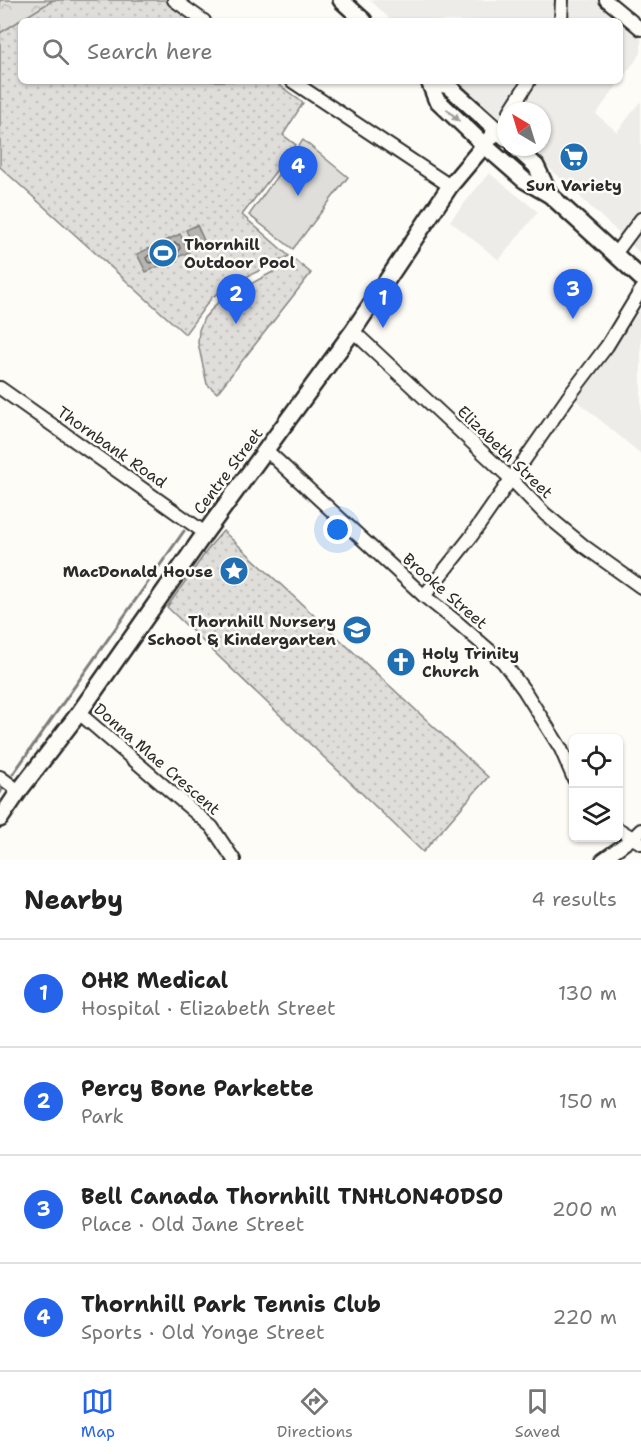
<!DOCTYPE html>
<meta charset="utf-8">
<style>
:root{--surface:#fff;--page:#f2f2f2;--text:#222;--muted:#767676;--line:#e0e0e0;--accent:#2563eb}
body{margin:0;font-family:"Shantell Sans",sans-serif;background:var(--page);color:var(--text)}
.controls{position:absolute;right:18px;bottom:18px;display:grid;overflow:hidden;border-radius:9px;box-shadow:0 2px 4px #0004}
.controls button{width:54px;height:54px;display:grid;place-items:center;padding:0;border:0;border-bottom:2px solid var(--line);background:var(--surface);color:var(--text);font:30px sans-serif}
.compass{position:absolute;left:497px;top:102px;width:54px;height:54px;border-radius:50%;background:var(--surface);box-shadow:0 2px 4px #0004;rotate:322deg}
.you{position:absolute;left:338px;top:530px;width:21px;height:21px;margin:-15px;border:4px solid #fff;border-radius:50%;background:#1a73e8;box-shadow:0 0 0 9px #1a73e833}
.badge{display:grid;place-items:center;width:39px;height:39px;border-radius:50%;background:var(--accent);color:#fff;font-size:20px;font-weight:700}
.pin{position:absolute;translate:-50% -50px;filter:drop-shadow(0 2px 3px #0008)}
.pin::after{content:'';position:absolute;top:32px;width:21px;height:18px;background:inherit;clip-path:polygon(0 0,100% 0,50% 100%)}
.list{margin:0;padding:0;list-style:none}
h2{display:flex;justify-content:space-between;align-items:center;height:78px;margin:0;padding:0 24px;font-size:26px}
h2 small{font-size:20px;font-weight:400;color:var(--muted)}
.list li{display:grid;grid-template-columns:39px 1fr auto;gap:18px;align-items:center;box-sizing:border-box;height:108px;padding:0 24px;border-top:2px solid var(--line)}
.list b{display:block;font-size:22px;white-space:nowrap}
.list p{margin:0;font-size:20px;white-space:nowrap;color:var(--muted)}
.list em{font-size:20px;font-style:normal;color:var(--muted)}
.icon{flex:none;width:33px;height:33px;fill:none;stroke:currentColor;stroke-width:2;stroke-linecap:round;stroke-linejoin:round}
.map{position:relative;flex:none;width:641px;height:860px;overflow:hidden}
.search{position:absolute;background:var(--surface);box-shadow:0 2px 4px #0004;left:18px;right:18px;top:18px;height:66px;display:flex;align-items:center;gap:15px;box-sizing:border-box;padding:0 21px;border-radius:9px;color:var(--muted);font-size:22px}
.sheet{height:510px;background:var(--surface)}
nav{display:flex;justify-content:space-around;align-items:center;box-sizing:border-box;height:84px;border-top:2px solid var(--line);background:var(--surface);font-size:16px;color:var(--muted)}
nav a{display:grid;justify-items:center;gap:3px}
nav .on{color:var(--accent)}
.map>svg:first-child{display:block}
.built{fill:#edece8}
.grass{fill:#dfdeda;stroke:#858482;stroke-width:1.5}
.forest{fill:url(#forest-crowns);stroke:#858482;stroke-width:1.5}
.park{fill:url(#park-dots);stroke:#858482;stroke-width:1.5}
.water{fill:#b5b4b1;stroke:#7e7d7b;stroke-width:1.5}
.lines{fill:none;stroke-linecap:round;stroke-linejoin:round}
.shore{stroke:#626261;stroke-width:1.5}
.stream{stroke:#7e7d7b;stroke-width:3}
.minor-casing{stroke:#2b2b2b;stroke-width:16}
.major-casing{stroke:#2b2b2b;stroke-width:20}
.minor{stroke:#fdfcf7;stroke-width:12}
.major{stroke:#fdfcf7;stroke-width:15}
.oneway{fill:#9e9e9b}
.labels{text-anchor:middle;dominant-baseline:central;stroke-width:5;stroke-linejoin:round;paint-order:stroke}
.poi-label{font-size:16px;font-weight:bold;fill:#2b2b2b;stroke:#fdfcf7;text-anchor:start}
.street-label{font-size:16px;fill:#2b2b2b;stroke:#fdfcf7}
</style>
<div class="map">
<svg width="641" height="860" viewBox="0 0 641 860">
<defs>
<pattern id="forest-crowns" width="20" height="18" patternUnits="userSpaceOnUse" patternTransform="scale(1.5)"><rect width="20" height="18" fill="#dfdeda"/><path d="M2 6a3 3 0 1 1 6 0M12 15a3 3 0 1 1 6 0" fill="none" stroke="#c0bfbb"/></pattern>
<pattern id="park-dots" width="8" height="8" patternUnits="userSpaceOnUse" patternTransform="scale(1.5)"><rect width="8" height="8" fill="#dfdeda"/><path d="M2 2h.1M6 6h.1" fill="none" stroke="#c0bfbb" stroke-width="1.8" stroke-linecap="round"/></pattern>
</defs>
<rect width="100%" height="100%" fill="#fdfcf7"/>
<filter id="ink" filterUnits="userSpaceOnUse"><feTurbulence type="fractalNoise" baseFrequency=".0167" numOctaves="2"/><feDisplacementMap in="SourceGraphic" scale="12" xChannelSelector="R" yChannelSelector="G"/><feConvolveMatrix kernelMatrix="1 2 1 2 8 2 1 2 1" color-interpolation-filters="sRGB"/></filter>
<g filter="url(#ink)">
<g class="built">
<path d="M 370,0 L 619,0 L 641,20 L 641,53 L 596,114 L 617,132 L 640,102 L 641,103 L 641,254 L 527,147 L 542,147 L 542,111 L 506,111 L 506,128 L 456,81 L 620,81 L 620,21 L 392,21 Z"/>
<path d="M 489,173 L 538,212 L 499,260 L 450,221 Z"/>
<path d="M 640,310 L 641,311 L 641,454 L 575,399 Z"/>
</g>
<path class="grass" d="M 303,140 L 348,177 L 293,249 L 249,215 Z"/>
<path class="forest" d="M 0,0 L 60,0 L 21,21 L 0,72 Z"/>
<g class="park">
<path d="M 53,0 L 167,0 L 195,21 L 21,21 L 21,81 L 274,81 L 303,103 L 283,135 L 296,145 L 242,215 L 289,256 L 242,279 L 212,297 L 185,334 L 0,167 L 0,33 Z"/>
<path d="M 295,260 L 311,273 L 217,393 L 207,384 L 201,357 L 198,343 L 199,330 L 204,318 L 219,301 Z"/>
<path d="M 223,531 L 488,777 L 423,852 L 167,607 L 211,545 Z"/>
</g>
<g class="water">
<path d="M 197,225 L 206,245 L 195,250 L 186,230 Z"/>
<path d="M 180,234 L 189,252 L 146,272 L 137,254 Z"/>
</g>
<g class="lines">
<path class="shore" d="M 175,243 L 179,245 L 180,248 L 179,251 L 151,263 L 148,262 L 146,258 L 148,256 Z"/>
<g class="stream">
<path d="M 13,774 L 184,531"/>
<path d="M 0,793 L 2,789"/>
</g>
<g class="minor-casing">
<g id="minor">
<path d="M 174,0 L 204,21"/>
<path d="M 606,0 L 641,29"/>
<path d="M 561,21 L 562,0"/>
<path d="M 292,81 L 450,186"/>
<path d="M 510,111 L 529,81"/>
<path d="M 615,254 L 641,219"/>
<path d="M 353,331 L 511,479 L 545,514 L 585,547 L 641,587"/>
<path d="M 0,388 L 205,533"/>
<path d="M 266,450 L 424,596 L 458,623 L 503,662 L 524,690 L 561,749 L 574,779"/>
<path d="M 424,596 L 470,538 L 569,396 L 607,346 L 641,290"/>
<path d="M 79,713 L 212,827 L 234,860"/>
<path d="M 0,777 L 19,791"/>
<path d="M 618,829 L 641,843"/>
<path d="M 602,860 L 634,837 L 641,830"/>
</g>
</g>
<g class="major-casing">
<g id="major">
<path d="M 341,0 L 364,21"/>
<path d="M 429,81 L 436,99 L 484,145 L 524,180 L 550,195 L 641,278"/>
<path d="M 431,81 L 448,86 L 506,138"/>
<path d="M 515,147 L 536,166 L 550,195"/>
<path d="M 0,819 L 19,791 L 79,713 L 205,533 L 353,331 L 450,186 L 497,130"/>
</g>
</g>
<use href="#minor" class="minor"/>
<use href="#major" class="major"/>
</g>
<defs><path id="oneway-solid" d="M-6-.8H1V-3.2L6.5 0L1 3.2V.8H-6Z" transform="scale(1.5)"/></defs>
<use class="oneway" href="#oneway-solid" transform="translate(453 115) rotate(43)"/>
</g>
<defs>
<g id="supermarket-disc" transform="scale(1.5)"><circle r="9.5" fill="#1f6fb2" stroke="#fdfcf7"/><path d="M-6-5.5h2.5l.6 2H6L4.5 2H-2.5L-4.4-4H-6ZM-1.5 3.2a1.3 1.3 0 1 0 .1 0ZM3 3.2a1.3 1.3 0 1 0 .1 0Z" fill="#fff"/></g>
<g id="stadium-disc" transform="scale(1.5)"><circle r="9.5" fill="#1f6fb2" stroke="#fdfcf7"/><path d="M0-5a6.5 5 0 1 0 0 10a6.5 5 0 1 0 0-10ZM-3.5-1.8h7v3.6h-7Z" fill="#fff"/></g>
<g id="sight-disc" transform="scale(1.5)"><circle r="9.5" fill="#1f6fb2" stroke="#fdfcf7"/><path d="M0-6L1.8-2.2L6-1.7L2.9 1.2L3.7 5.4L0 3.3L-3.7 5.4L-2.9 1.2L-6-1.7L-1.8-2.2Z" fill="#fff"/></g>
<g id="school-disc" transform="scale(1.5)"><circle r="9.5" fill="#1f6fb2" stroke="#fdfcf7"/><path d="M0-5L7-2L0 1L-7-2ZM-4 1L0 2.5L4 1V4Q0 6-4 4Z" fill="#fff"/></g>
<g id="church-disc" transform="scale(1.5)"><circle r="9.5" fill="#1f6fb2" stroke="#fdfcf7"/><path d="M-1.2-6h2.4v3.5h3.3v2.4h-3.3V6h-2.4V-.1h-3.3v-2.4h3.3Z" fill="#fff"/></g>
</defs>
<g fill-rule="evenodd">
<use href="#supermarket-disc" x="574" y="157"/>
<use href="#stadium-disc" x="163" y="253"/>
<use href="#sight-disc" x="234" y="571"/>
<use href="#school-disc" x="357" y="630"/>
<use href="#church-disc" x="401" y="662"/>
</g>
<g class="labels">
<g class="poi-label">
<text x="574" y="185" text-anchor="middle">Sun Variety</text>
<text x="184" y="244">Thornhill<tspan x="184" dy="18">Outdoor Pool</tspan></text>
<text x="213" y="571" text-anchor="end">MacDonald House</text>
<text x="336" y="621" text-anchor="end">Thornhill Nursery<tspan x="336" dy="18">School &amp; Kindergarten</tspan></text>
<text x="422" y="653">Holy Trinity<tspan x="422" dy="18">Church</tspan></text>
</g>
<g class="street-label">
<text transform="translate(112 447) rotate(35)">Thornbank Road</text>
<text transform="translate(505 452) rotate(44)">Elizabeth Street</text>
<text transform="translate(228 471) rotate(-53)">Centre Street</text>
<text transform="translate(445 591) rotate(41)">Brooke Street</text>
<text transform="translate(157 759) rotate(41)">Donna Mae Crescent</text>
</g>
</g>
</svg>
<div class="controls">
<button><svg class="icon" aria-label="locate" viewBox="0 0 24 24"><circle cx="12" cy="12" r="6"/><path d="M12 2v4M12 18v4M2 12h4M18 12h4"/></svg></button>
<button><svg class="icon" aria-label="layers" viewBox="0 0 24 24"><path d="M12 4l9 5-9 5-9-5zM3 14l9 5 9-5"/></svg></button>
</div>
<svg class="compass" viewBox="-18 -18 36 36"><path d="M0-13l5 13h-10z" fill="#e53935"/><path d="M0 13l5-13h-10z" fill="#767676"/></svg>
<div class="you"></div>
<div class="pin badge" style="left:383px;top:328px">1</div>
<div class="pin badge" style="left:236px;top:324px">2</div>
<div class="pin badge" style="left:573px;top:319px">3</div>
<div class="pin badge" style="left:298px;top:196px">4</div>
<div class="search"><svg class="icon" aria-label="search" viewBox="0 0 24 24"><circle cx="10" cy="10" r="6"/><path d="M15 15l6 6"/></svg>Search here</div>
</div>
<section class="sheet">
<h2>Nearby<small>4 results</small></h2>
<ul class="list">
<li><span class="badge">1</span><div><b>OHR Medical</b><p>Hospital · Elizabeth Street</p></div><em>130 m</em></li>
<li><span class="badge">2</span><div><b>Percy Bone Parkette</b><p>Park</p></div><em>150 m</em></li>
<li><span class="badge">3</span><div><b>Bell Canada Thornhill TNHLON40DS0</b><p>Place · Old Jane Street</p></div><em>200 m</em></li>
<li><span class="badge">4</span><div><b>Thornhill Park Tennis Club</b><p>Sports · Old Yonge Street</p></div><em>220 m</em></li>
</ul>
</section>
<nav>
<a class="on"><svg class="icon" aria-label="map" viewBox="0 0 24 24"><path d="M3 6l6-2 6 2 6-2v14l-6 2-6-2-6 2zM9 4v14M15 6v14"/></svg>Map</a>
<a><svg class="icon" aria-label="directions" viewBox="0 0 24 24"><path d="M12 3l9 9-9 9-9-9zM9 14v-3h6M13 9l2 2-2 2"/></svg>Directions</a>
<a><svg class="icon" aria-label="saved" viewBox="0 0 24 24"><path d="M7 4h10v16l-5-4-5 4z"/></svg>Saved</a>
</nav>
